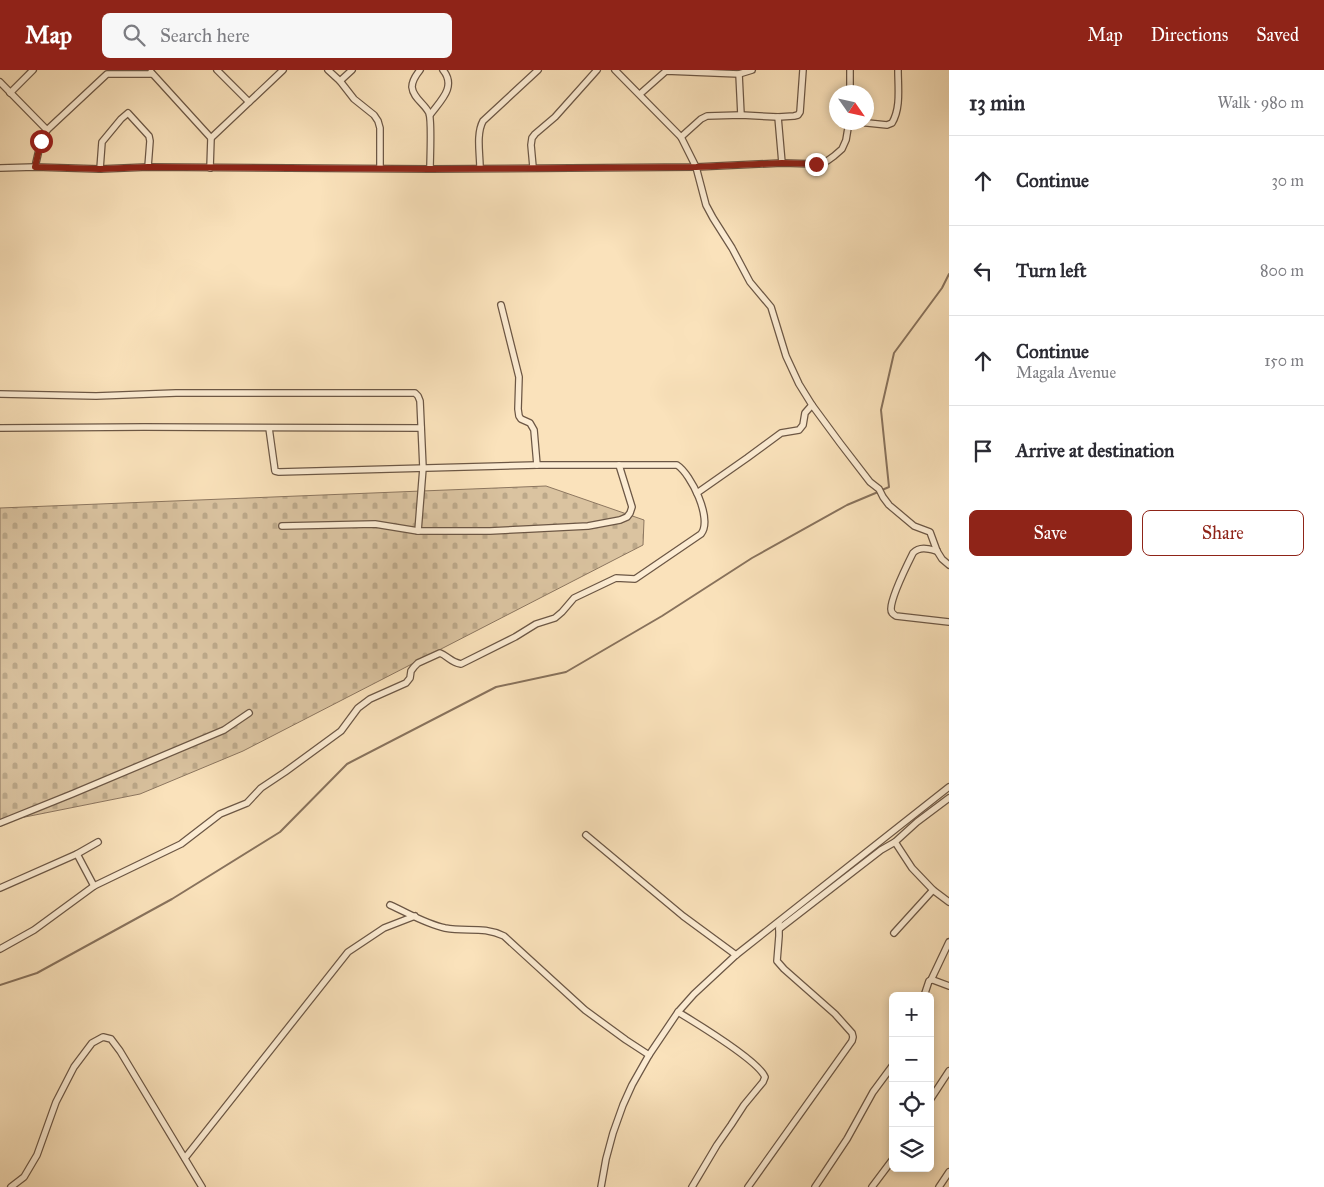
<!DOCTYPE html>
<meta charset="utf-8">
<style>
:root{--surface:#fff;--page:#f7f7f7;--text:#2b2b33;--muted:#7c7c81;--line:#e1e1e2;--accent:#8f2418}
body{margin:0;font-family:"IM FELL Great Primer",serif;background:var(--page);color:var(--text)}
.controls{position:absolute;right:15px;bottom:15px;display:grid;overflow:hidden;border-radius:8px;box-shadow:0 2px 8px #0003}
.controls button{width:45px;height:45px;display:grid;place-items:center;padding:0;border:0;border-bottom:1px solid var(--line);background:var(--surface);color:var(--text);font:25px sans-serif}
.compass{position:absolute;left:829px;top:15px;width:45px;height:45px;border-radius:50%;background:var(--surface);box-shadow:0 2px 8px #0003;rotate:124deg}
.stop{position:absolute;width:15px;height:15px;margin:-11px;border:4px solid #8f2418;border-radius:50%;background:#fff}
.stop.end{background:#8f2418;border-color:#fff;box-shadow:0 1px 5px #0008}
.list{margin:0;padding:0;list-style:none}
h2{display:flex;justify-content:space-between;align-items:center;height:65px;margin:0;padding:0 20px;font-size:21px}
h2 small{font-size:16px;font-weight:400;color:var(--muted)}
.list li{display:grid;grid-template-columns:32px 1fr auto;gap:15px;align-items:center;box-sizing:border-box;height:90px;padding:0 20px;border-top:1px solid var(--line)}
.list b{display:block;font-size:19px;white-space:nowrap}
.list p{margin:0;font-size:16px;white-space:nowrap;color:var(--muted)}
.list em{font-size:16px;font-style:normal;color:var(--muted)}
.actions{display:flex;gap:10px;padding:15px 20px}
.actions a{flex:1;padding:11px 0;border:1px solid var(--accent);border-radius:8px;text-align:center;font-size:18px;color:var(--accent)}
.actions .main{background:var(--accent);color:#fff}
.icon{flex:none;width:28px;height:28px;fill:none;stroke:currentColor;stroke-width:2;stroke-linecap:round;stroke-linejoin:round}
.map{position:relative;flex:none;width:949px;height:1117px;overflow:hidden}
header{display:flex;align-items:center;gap:30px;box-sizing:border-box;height:70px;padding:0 25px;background:var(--accent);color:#fff}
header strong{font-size:24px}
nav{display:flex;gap:28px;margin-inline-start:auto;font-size:18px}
.search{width:350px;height:45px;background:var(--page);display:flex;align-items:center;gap:12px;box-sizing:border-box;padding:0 18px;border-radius:8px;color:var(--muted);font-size:19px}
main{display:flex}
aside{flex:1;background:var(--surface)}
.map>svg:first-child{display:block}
.cemetery{fill:url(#cemetery-stones);stroke:#8c765f}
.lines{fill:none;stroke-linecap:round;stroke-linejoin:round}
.stream{stroke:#88725c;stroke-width:2}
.minor-casing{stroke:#6c5745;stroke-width:8}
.minor{stroke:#fcecd3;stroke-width:5.5}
.route{stroke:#8f2418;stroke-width:6}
</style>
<header>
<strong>Map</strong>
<div class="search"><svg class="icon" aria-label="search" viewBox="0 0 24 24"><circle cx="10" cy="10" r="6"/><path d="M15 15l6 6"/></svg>Search here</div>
<nav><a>Map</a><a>Directions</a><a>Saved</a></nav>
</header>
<main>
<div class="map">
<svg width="949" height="1117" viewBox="0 0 949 1117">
<defs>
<pattern id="cemetery-stones" width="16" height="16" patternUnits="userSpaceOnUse" patternTransform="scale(1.25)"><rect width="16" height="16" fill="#dac3a0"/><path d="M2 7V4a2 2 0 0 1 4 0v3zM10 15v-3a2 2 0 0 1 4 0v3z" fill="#bca889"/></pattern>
</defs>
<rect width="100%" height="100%" fill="#fae2bb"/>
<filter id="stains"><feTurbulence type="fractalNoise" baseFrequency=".004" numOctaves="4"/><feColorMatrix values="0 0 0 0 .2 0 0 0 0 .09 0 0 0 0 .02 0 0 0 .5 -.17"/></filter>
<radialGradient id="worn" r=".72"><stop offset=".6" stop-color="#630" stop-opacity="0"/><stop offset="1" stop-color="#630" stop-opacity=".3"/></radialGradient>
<path class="cemetery" d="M 546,416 L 644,450 L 643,475 L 243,681 L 140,724 L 0,752 L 0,438 Z"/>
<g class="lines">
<g class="stream">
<path d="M 882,420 L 889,417 L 881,340 L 894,283 L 942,218 L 949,204"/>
<path d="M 0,915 L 37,903 L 172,829 L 280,762 L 347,694 L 496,617 L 566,602 L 662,546 L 752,488 L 847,435 L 878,422"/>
</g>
<g class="minor-casing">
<g id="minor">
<path d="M 217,0 L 249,32"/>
<path d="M 328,0 L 340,11 L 354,29 L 374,45 L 378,51 L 380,58 L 380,98"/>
<path d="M 420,0 C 416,5 412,11 412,17 C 413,28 425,34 429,43 C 432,51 430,88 430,99"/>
<path d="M 615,0 L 681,67 L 696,97 L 706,135 L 713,148 L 732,178 L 750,212 L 771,237 L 786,286 L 799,314 L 812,335 L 840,373 L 870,412 L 879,419 L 883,427 L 889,435 L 914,456 L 930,462 L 937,481 L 942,489 L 949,495"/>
<path d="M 151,2 L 211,68"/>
<path d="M 739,4 L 741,45"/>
<path d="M 340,11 L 352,0"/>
<path d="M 0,12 L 47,60"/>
<path d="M 850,22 L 850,0"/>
<path d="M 10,23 L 33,0"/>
<path d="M 640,24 L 666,1 L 739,4 L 752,0"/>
<path d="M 430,45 C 440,31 457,17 443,0"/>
<path d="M 778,47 L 782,93"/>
<path d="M 858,52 L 887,55 L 892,53 C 901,38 898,18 898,0"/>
<path d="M 681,67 L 701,49 L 707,46 L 741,45 L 778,47 L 794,46 L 798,45 L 800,42 L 803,0"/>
<path d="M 35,97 L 41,71 L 47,60 L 107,4 L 152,4"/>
<path d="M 533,97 L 531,75 L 532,68 L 535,64 L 555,47 L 597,0"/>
<path d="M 0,98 L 35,97 L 100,99 L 148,97 L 430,99 L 696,97 L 782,93 L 816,94 L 827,91 L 834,86 L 842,79 L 846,70 L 849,52"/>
<path d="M 210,98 L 211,68 L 283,0"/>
<path d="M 480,98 C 480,84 476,64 483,51 L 538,0"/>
<path d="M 100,99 L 102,72 L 121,49 L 128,43 L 149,66 L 150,71 L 148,97"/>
<path d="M 501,235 L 519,307 L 518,339 L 519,346 L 521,349 L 530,353 L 534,360 L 537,395"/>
<path d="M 0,324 L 96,326 L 176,323 L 415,323 L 418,326 L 420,331 L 423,398 L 418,461"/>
<path d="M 0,358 L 144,357 L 421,358"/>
<path d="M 697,423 L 747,388 L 781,363 L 799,360 L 803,355 L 805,343 L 812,335"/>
<path d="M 282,456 L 375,454 L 418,461 L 490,461 L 529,459 L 588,456 L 620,450 L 627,447 L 630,443 L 632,437 L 619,395"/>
<path d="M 937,481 C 929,479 920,476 913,483 C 907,495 891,527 891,539 C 891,543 893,544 896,546 L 949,552"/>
<path d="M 0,753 L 72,724 L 224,660 L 249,643"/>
<path d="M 586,765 L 683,846 L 736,885"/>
<path d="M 895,772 L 912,798 L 933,820 L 949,832"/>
<path d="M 77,784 L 94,816"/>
<path d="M 0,818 L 77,784 L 98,772"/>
<path d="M 390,835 C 408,843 426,854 445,858 C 467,862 483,856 504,866 L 585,940 L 626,970 L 649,985"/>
<path d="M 779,859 L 881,780 L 895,772 L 917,752 L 949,728"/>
<path d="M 894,863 L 933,820"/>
<path d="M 0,879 L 34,860 L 94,816 L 181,774 L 220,744 L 247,733 L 261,718 L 285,702 L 341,661 L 358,638 L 370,629 L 406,613 L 410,608 L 411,601 L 414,597 L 418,593 L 440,583 C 448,586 450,592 461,594 L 515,567 L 536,554 L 555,548 L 562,542 L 574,528 L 616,508 L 635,509 L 701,464 C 713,449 691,404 677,395 L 537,395 L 279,402 L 275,401 L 269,358"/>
<path d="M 931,910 L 933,910 L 949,916"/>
<path d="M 924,926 L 929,911 L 931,910 L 949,872"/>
<path d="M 678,942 C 696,953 758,990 765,1007 L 763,1012 L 744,1035 L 731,1055 L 717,1075 L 692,1117"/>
<path d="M 930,1030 L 949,1001"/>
<path d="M 185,1088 L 348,882 L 384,858 L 415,846"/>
<path d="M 11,1117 L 24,1107 L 37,1085 L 56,1032 L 74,997 L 92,973 L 103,967 L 111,969 L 120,981 L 202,1117"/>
<path d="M 601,1117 L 606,1089 L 613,1063 L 623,1035 L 632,1015 L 649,985 L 678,942 L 694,924 L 736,885 L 949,717"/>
<path d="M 748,1117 L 852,971 L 853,967 L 852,963 L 835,944 L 784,899 L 777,891 L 779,866 L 779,852"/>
<path d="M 815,1117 L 847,1069 L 873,1022 L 893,995"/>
<path d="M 872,1117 L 893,1089"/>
<path d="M 939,1117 L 949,1102"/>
</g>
</g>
<use href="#minor" class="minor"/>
</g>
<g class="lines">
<path class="route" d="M 41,71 L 35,97 L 100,99 L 148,97 L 430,99 L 696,97 L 782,93 L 816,94"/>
</g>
<rect width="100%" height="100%" filter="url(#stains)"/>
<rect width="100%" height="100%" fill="url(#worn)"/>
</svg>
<div class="controls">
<button>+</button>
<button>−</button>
<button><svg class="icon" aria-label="locate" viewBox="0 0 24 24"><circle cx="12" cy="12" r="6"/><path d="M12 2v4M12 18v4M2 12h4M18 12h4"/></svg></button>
<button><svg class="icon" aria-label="layers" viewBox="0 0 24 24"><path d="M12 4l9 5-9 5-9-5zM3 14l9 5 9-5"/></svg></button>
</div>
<svg class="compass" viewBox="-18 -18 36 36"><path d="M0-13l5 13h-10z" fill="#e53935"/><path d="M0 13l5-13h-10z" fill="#7c7c81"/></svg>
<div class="stop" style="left:41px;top:71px"></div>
<div class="stop end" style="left:816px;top:94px"></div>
</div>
<aside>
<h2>13 min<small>Walk · 980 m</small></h2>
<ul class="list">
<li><svg class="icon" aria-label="ahead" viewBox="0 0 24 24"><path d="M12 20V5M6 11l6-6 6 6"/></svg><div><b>Continue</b></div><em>30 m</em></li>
<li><svg class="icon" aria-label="left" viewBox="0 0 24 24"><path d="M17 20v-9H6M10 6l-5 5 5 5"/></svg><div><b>Turn left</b></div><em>800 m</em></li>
<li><svg class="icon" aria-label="ahead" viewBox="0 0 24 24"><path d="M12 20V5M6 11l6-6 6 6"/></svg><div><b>Continue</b><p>Magala Avenue</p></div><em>150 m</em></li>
<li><svg class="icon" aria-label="arrive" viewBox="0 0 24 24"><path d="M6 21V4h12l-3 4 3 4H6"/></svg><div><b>Arrive at destination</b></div></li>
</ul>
<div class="actions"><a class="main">Save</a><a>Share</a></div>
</aside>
</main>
